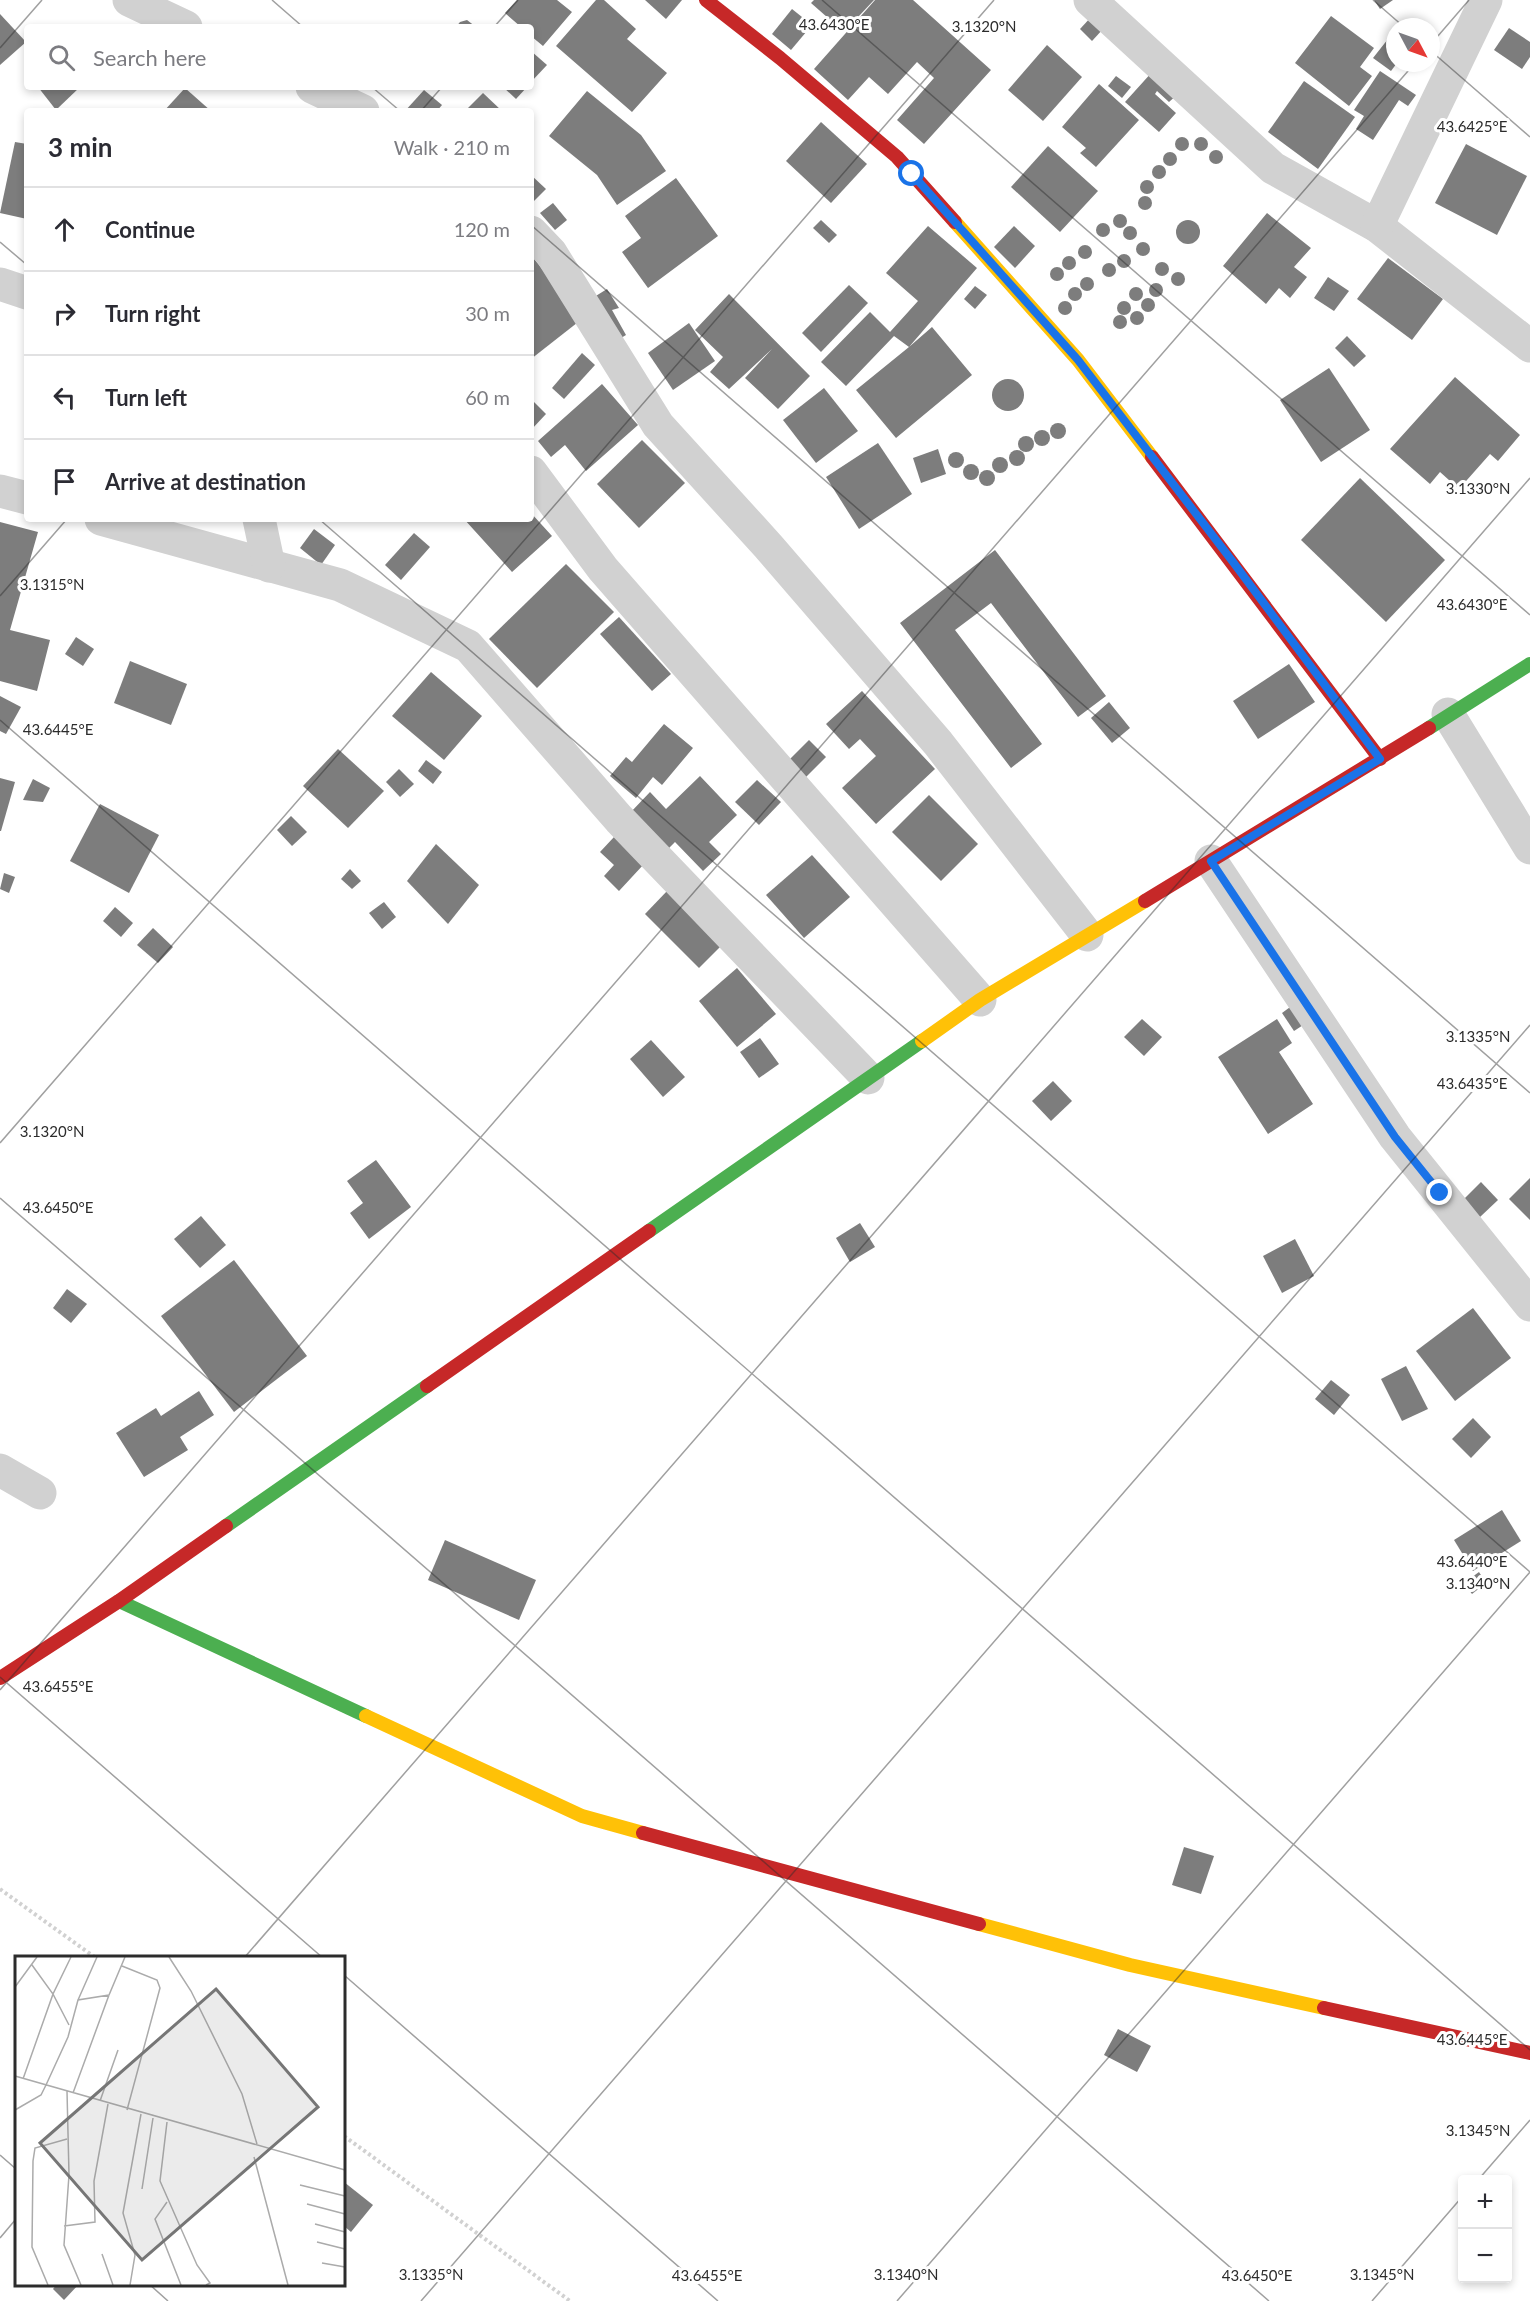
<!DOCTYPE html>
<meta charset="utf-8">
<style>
:root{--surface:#fff;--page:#f2f2f3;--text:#2b2b33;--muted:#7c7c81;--line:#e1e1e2}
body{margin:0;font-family:Lato,sans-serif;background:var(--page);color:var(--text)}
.controls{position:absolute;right:18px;bottom:18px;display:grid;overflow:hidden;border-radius:6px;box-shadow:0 3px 9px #0003}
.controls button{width:54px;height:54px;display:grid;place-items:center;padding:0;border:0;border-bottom:2px solid var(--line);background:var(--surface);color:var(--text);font:30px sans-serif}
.compass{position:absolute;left:1386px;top:18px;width:54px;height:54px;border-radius:50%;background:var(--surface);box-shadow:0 3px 9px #0003;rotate:131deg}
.stop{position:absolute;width:18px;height:18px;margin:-14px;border:4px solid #1a73e8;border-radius:50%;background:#fff}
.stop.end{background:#1a73e8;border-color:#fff;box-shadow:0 2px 6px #0008}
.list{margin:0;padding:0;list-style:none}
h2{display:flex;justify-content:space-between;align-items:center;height:78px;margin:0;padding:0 24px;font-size:26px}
h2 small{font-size:20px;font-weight:400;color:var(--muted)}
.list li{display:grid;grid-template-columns:39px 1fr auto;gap:18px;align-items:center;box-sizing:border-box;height:84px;padding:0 24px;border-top:2px solid var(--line)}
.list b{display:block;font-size:22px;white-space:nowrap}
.list em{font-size:20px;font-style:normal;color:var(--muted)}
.icon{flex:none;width:33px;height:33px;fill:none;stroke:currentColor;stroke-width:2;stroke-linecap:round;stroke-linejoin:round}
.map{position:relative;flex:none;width:1530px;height:2301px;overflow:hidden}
.search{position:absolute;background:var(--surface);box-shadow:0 3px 9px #0003;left:24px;top:24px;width:510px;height:66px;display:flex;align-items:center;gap:15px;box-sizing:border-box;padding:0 21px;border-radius:6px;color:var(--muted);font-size:22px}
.panel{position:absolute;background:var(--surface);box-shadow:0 3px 9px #0003;left:24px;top:108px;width:510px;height:414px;border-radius:6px}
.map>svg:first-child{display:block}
.building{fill:#7d7d7d}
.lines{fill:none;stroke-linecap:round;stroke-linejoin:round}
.path{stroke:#d1d1d1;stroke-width:4;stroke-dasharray:3 3;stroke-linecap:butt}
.street{stroke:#d1d1d1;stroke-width:33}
.fast{stroke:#4caf50;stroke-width:14}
.slow{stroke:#ffc107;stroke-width:14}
.jam{stroke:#c62828;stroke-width:14}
.route{stroke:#1a73e8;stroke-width:8}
.ticks{fill:none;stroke:#2c2c2c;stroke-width:1.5;stroke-opacity:0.45}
.inset-road{fill:none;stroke:#ababab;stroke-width:1.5}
.view{fill:#767676;fill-opacity:0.15;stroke:#767676;stroke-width:3}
.inset-edge{fill:none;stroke:#2c2c2c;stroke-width:3}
.ticks-label{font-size:15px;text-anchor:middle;fill:#2c2c2c;stroke:#fff;stroke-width:6;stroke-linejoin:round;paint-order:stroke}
</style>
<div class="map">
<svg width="1530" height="2301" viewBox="0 0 1530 2301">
<rect width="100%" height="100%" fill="#fff"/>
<g class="building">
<path d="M 517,0 L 557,0 L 572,12 L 543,46 L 531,36 L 531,27 L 521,27 L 505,13 Z"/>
<path d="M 596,0 L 604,0 L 636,29 L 627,39 L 667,73 L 632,112 L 556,46 Z"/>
<path d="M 645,0 L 682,0 L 666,19 Z"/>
<path d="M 814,0 L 874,0 L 844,32 L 811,3 Z"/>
<path d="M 875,0 L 913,0 L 991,70 L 924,144 L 897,120 L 934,78 L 917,62 L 888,94 L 869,77 L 848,100 L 814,69 Z"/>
<path d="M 1374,0 L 1393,0 L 1380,9 Z"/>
<path d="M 792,9 L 812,25 L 791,50 L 772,34 Z"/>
<path d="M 0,14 L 26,42 L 0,65 Z"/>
<path d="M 1092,16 L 1104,28 L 1092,41 L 1080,29 Z"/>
<path d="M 1331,16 L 1374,48 L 1360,67 L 1372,76 L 1349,106 L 1295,63 Z"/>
<path d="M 467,20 L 476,27 L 456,27 L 460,22 Z"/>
<path d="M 1509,28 L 1530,42 L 1530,57 L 1522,69 L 1494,50 Z"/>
<path d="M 1388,39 L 1395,45 L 1395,63 L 1397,63 L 1391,71 L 1373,58 Z"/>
<path d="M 1047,45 L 1082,77 L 1043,121 L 1008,90 Z"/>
<path d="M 531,51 L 547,65 L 531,82 Z"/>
<path d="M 1153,71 L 1178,94 L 1169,102 L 1157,91 L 1155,94 L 1176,113 L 1159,132 L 1125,102 Z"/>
<path d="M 1380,71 L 1416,95 L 1408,106 L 1399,100 L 1373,140 L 1356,129 L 1364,116 L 1354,110 Z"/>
<path d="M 1116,76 L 1131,87 L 1122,98 L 1108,86 Z"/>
<path d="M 1304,81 L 1355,117 L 1318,169 L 1268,132 Z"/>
<path d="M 1099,84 L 1139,120 L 1096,167 L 1080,153 L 1086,148 L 1062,127 Z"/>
<path d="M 38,87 L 80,87 L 56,110 Z"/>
<path d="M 503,87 L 527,87 L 516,99 Z"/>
<path d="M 185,88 L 211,111 L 164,111 Z"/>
<path d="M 424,90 L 442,105 L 437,111 L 405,111 Z"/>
<path d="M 587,91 L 641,135 L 666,171 L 617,205 L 597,175 L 549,136 Z"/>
<path d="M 483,93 L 502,111 L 465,111 Z"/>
<path d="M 821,122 L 867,164 L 831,203 L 786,161 Z"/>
<circle cx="1182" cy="144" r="7"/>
<circle cx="1201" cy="144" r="7"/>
<path d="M 15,142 L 27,144 L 27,219 L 0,213 Z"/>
<path d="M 1466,144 L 1527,176 L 1497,235 L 1435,203 Z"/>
<path d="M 1048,146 L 1098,191 L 1060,232 L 1011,187 Z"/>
<circle cx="1216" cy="157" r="7"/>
<circle cx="1170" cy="159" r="7"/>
<circle cx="1159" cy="172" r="7"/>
<path d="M 531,175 L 546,189 L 531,204 Z"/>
<path d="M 676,178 L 718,236 L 648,288 L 622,252 L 641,238 L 625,216 Z"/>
<circle cx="1147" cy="187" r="7"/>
<circle cx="1145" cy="203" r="7"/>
<path d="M 553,203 L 567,220 L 555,230 L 540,213 Z"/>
<path d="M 1267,213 L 1311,248 L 1294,267 L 1307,277 L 1290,298 L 1279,288 L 1266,304 L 1223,266 Z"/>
<circle cx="1120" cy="221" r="7"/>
<circle cx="1188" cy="232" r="12"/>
<path d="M 821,220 L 837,235 L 829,243 L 813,228 Z"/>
<circle cx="1103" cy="230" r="7"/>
<path d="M 928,226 L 977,268 L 909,347 L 932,327 L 972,375 L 896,438 L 856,390 L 909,347 L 894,336 L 846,386 L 821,362 L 870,312 L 890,332 L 918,301 L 886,273 Z"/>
<path d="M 1014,226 L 1035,246 L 1015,268 L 994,247 Z"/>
<circle cx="1130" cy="233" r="7"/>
<circle cx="1143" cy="249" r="7"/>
<circle cx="1085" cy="252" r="7"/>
<circle cx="1124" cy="261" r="7"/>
<path d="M 531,255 L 582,319 L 531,359 Z"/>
<circle cx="1069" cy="263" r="7"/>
<path d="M 1388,258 L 1443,299 L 1412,340 L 1357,299 Z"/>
<circle cx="1162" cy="269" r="7"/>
<circle cx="1109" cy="270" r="7"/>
<circle cx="1057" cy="274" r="7"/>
<circle cx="1178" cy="279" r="7"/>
<path d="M 1328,277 L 1349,291 L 1334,311 L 1314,298 Z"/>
<circle cx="1087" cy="284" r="7"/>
<circle cx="1156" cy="290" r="7"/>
<path d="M 849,285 L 868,303 L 821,352 L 802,333 Z"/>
<path d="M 975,286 L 987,295 L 975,309 L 964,299 Z"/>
<circle cx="1136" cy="294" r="7"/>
<circle cx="1075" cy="294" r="7"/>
<path d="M 607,289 L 619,308 L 612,310 L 626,335 L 616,341 L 591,299 Z"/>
<path d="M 729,294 L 810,376 L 778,409 L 745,378 L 772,349 L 729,389 L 710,372 L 723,357 L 695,330 Z"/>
<circle cx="1148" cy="305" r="7"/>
<circle cx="1124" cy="308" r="7"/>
<circle cx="1065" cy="308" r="7"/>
<circle cx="1137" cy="318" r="7"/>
<circle cx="1120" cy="322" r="7"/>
<path d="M 689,323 L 715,361 L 673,390 L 648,353 Z"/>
<path d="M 1347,336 L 1366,356 L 1354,367 L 1335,348 Z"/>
<path d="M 582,353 L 595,365 L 564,399 L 552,388 Z"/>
<path d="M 1329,368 L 1370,430 L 1321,462 L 1280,400 Z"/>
<path d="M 1455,377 L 1520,435 L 1498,461 L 1490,454 L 1459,489 L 1440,472 L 1430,484 L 1390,449 Z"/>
<circle cx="1008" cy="395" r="16"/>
<path d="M 602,384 L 638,425 L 586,471 L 565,445 L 551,457 L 538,441 Z"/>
<path d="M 824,388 L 858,431 L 816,463 L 783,420 Z"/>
<path d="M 531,399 L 546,414 L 531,430 Z"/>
<circle cx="1058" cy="431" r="8"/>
<circle cx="1042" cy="438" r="8"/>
<circle cx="1026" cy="444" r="8"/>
<path d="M 642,440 L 685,483 L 639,528 L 597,484 Z"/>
<path d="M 878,443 L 912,494 L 859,529 L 826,477 Z"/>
<path d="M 938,449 L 946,474 L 921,483 L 913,458 Z"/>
<circle cx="1017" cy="458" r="8"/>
<circle cx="956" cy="460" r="8"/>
<circle cx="1000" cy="465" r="8"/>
<circle cx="971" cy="472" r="8"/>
<circle cx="987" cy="478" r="8"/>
<path d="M 1360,478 L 1445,560 L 1386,622 L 1301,540 Z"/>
<path d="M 531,513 L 552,536 L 512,572 L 464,519 L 531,519 Z"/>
<path d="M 0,522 L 38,532 L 10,630 L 50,640 L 37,691 L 0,681 Z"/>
<path d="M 314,529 L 335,545 L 321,565 L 300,548 Z"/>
<path d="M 414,533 L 430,547 L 401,580 L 385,565 Z"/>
<path d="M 995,550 L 1106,696 L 1078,717 L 991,603 L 955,630 L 1042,744 L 1011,768 L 900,623 Z"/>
<path d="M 566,564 L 614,612 L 537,688 L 489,639 Z"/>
<path d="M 619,617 L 671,674 L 652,691 L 600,634 Z"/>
<path d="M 76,637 L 94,649 L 83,666 L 65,654 Z"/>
<path d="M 130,661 L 187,684 L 171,725 L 114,703 Z"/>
<path d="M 1289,664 L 1315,702 L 1258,739 L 1233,701 Z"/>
<path d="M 431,672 L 482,716 L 444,760 L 392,716 Z"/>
<path d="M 862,691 L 935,769 L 876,824 L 842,788 L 876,756 L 860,739 L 849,749 L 826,724 Z"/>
<path d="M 0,696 L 21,707 L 6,734 L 0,731 Z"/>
<path d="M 1109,702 L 1130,728 L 1112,743 L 1091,718 Z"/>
<path d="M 664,724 L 693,748 L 662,785 L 653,777 L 636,798 L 610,776 L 626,757 L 632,762 Z"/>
<path d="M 809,740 L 826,757 L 802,781 L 785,764 Z"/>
<path d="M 338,749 L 384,791 L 348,828 L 303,786 Z"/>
<path d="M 426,760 L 442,772 L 433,784 L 418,771 Z"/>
<path d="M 399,769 L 414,784 L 400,797 L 386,782 Z"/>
<path d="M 700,776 L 737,815 L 709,842 L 721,854 L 703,871 L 675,842 L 666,851 L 630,813 L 650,792 L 666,809 Z"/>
<path d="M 0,778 L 15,782 L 1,831 L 0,831 Z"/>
<path d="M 33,779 L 50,788 L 43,802 L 23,800 Z"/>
<path d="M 757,780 L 781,802 L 759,825 L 735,802 Z"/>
<path d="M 929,795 L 978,844 L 941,881 L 892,832 Z"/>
<path d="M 100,804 L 159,835 L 129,893 L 70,861 Z"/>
<path d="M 291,816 L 307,832 L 292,846 L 277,830 Z"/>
<path d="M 614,837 L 644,864 L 619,891 L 604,876 L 614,865 L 600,852 Z"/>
<path d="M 436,844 L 479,885 L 448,924 L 407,881 Z"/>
<path d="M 812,855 L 850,897 L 804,938 L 766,895 Z"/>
<path d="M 350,869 L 361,881 L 352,889 L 341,879 Z"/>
<path d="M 4,873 L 15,877 L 9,893 L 0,889 Z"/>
<path d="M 668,890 L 723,944 L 699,968 L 645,914 Z"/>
<path d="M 384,902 L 396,917 L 382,929 L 369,913 Z"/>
<path d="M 115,907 L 133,923 L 121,937 L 103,921 Z"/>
<path d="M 153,928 L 173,947 L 158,963 L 137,945 Z"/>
<path d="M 737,968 L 776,1014 L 737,1047 L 699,1001 Z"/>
<path d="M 1301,999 L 1314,1018 L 1294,1031 L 1282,1013 Z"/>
<path d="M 1142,1019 L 1162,1037 L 1144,1056 L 1124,1037 Z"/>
<path d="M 1277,1019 L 1292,1043 L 1279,1052 L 1313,1104 L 1268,1134 L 1218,1057 Z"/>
<path d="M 760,1038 L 779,1064 L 759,1078 L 740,1052 Z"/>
<path d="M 651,1040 L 685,1077 L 663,1097 L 630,1059 Z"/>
<path d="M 1053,1081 L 1072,1101 L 1051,1121 L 1032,1101 Z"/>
<path d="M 376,1160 L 411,1207 L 369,1239 L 350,1213 L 363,1203 L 347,1181 Z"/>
<path d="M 1530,1178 L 1530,1220 L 1509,1199 Z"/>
<path d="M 1481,1182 L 1498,1200 L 1480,1217 L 1463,1200 Z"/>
<path d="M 201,1216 L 226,1245 L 200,1268 L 174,1239 Z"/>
<path d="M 860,1223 L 875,1247 L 850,1262 L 836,1238 Z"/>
<path d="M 1295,1239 L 1314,1276 L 1282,1293 L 1263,1256 Z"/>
<path d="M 234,1260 L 307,1356 L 234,1412 L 161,1316 Z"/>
<path d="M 67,1289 L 87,1304 L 71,1323 L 53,1308 Z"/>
<path d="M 1473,1308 L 1511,1358 L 1455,1401 L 1416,1351 Z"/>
<path d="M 1406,1366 L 1428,1409 L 1402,1421 L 1381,1379 Z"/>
<path d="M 1331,1380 L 1350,1395 L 1334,1415 L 1315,1399 Z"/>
<path d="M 199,1391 L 214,1415 L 180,1437 L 188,1450 L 144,1477 L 116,1433 L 156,1408 L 161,1416 Z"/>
<path d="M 1473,1418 L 1491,1437 L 1471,1458 L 1452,1439 Z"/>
<path d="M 1502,1510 L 1521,1541 L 1473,1571 L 1454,1540 Z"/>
<path d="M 445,1540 L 536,1580 L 519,1620 L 428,1580 Z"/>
<path d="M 1479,1572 L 1486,1583 L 1472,1594 L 1464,1583 Z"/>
<path d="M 1184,1847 L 1214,1856 L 1201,1894 L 1172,1885 Z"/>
<path d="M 1118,2029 L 1151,2046 L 1137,2072 L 1104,2055 Z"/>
<path d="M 344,2182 L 373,2205 L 351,2232 L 344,2226 Z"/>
<path d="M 57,2284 L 79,2284 L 64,2300 L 53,2289 Z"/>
</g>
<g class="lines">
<g class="path">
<path d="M 0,1889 L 96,1958"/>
<path d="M 344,2136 L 570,2301"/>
</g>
<g class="street">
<path d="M 129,0 L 186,27"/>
<path d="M 1090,0 L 1273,168 L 1377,226 L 1530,346"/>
<path d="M 312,87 L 363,111"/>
<path d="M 1377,226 L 1486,0"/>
<path d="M 531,232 L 551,253 L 658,425 L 768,546 L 938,743 L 1087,935"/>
<path d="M 0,284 L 27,293"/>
<path d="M 531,472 L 603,569 L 980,1000"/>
<path d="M 0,491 L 27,498"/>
<path d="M 101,519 L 340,585 L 468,646 L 619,819 L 868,1078"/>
<path d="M 259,519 L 269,566"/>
<path d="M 1448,714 L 1530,848"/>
<path d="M 1211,861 L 1395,1137 L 1530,1305"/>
<path d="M 0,1470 L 40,1493"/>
</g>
<g class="fast">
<path d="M 1429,728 L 1530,664"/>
<path d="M 649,1231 L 922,1041"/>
<path d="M 226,1526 L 427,1386"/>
<path d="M 119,1601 L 366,1716"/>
</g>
<g class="slow">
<path d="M 955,222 L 1078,360 L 1152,457"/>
<path d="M 922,1041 L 980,1000 L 1145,901"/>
<path d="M 366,1716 L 582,1816 L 643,1833"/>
<path d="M 979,1924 L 1130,1965 L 1324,2008"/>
</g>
<g class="jam">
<path d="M 706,0 L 780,58 L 897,157 L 955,222"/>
<path d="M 1152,457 L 1380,759"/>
<path d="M 1145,901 L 1429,728"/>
<path d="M 427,1386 L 649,1231"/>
<path d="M 0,1678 L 119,1601 L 226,1526"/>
<path d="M 643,1833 L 979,1924"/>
<path d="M 1324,2008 L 1530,2053"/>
</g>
</g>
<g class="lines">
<path class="route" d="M 912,174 L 1078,360 L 1233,562 L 1380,759 L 1211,861 L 1395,1137 L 1440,1193"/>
</g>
<path class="ticks" d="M 272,0 L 303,27M 822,0 L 1530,615M 1373,0 L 1404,27M 494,27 L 518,0M 1431,44 L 1469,0M 0,48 L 42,0M 1431,51 L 1530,137M 372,87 L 400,111M 421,111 L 442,87M 531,225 L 1530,1093M 0,242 L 27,265M 319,519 L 1530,1572M 0,596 L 67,519M 0,720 L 1530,2050M 0,1143 L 994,0M 0,1198 L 1269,2301M 0,1677 L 323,1958M 0,1690 L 1415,63M 244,1958 L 1530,478M 344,1975 L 718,2301M 0,2155 L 16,2169M 1478,2180 L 1530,2120M 0,2238 L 16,2219M 149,2284 L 168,2301M 421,2301 L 1530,1025M 897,2301 L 1530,1572M 1372,2301 L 1462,2197"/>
<g transform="translate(15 1956)">
<rect width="330" height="330" fill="#fff"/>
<path class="inset-road" d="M 154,1 L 176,35 L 227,138 L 242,188M 107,10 L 142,24 L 145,32 L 112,154M 0,31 L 22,1M 63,44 L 82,1M 54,69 L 38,38 L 56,1M 0,120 L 330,214M 8,123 L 38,38 L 17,9M 52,135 L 54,219 L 49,289 L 66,329M 58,137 L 94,39M 85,145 L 103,94M 0,154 L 26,139 L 31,129 L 53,81 L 63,44 L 94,39 L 110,1M 152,166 L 145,225 L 182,309 L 195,327 L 191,329M 239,201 L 273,329M 285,229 L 330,240M 127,233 L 138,162M 152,246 L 140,263 L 166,329M 292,248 L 330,258M 300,268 L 330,276M 49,270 L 80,266 L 79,225 L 93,148M 302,286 L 330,293M 87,298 L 98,329M 307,307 L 330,311M 33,329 L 17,291 L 18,205 L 20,192 L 52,183M 115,329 L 120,299 L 108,257 L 126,158"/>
<path class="view" d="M 201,33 L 303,151 L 127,304 L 25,187 Z"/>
<rect width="330" height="330" class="inset-edge"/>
</g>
<g class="ticks-label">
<text x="834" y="30">43.6430°E</text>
<text x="984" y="32">3.1320°N</text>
<text x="1472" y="132">43.6425°E</text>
<text x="1478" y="494">3.1330°N</text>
<text x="52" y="590">3.1315°N</text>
<text x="1472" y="610">43.6430°E</text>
<text x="58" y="735">43.6445°E</text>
<text x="1478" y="1042">3.1335°N</text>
<text x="1472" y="1089">43.6435°E</text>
<text x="52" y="1137">3.1320°N</text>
<text x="58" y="1213">43.6450°E</text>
<text x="1472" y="1567">43.6440°E</text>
<text x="1478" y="1589">3.1340°N</text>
<text x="58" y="1692">43.6455°E</text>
<text x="1472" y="2045">43.6445°E</text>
<text x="1478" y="2136">3.1345°N</text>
<text x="431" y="2280">3.1335°N</text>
<text x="906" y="2280">3.1340°N</text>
<text x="1382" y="2280">3.1345°N</text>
<text x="707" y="2281">43.6455°E</text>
<text x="1257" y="2281">43.6450°E</text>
</g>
</svg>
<div class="controls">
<button>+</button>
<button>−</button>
</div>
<svg class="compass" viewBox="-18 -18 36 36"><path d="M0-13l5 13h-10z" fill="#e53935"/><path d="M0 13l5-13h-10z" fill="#7c7c81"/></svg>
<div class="stop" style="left:912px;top:174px"></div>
<div class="stop end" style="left:1440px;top:1193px"></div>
<div class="search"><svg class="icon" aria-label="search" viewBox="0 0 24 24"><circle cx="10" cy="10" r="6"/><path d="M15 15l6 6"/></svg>Search here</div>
<section class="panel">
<h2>3 min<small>Walk · 210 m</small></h2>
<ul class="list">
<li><svg class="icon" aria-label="ahead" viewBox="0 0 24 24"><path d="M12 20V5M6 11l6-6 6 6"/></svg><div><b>Continue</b></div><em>120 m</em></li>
<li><svg class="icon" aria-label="right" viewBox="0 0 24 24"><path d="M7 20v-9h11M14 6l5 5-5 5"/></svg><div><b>Turn right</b></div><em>30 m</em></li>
<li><svg class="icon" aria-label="left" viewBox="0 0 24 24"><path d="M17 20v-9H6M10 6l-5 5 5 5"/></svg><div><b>Turn left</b></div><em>60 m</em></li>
<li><svg class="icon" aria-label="arrive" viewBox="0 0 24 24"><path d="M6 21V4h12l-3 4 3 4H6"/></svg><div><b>Arrive at destination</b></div></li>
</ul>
</section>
</div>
